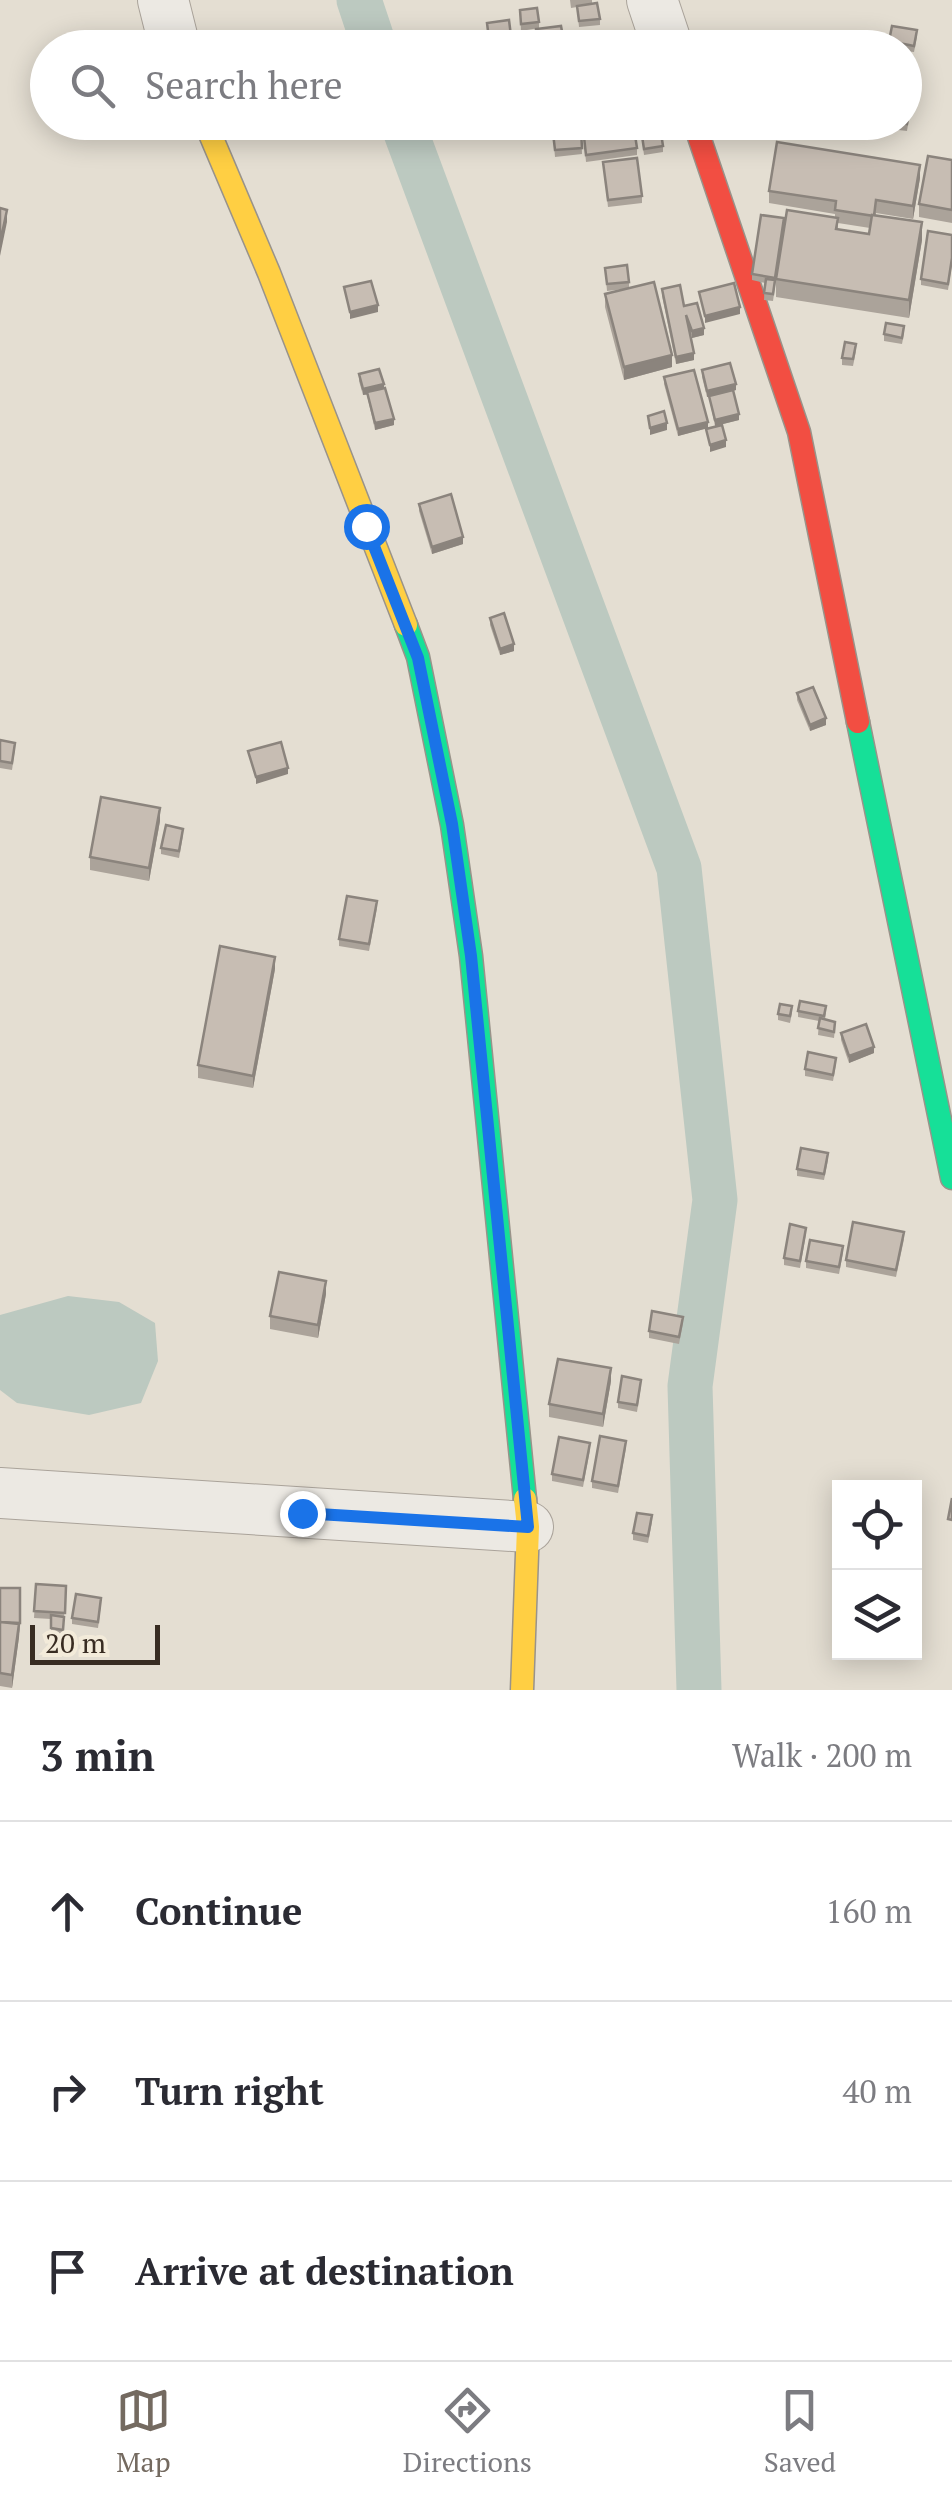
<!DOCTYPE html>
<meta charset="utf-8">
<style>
:root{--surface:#fff;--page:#f2f2f3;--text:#2b2b33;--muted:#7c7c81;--line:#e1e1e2;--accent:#746a60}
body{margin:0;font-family:"PT Serif",serif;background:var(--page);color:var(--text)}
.controls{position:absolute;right:30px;bottom:30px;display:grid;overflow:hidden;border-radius:0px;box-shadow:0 5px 25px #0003}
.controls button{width:90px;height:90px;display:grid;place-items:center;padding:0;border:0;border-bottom:2px solid var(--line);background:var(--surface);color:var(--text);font:50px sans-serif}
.scale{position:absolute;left:30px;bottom:25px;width:130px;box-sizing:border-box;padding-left:10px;border:5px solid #382c22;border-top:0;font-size:28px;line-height:35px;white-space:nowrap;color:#382c22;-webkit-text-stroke:8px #f3ebda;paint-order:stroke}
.stop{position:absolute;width:30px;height:30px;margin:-22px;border:8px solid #1a73e8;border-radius:50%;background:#fff}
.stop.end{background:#1a73e8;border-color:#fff;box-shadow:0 2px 10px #0008}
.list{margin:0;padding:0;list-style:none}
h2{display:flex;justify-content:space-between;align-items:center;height:130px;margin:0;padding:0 40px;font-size:42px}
h2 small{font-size:32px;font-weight:400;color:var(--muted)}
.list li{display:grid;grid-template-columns:65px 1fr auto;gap:30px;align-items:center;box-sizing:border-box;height:180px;padding:0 40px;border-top:2px solid var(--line)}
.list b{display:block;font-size:38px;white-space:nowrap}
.list em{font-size:32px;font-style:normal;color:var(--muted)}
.icon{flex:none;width:55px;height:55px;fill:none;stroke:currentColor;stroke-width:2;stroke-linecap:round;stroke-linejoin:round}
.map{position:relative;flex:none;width:952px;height:1690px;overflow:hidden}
.search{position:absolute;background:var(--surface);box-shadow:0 5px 25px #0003;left:30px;right:30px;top:30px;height:110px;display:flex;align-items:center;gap:25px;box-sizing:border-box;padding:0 35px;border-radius:55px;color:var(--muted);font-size:38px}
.sheet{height:670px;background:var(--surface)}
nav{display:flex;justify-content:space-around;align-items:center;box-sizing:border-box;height:140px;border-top:2px solid var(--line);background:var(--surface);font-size:28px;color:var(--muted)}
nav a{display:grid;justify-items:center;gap:5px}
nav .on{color:var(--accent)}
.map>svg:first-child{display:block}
.water{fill:#bcc9c0}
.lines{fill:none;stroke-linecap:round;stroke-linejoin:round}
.canal{stroke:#bcc9c0;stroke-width:45}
.street-casing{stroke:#aaa39a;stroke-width:52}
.fast-casing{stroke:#99938a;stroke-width:25}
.slow-casing{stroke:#99938a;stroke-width:25}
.jam-casing{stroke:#99938a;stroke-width:25}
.street{stroke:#ece9e3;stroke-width:50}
.fast{stroke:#16e098;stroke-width:22}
.slow{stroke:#ffcf43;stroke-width:22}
.jam{stroke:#f24e42;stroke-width:22}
.wall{fill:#aba39a;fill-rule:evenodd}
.shaded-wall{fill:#8b847d}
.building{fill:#c7bdb3;stroke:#8b847d;stroke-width:2.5}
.route{stroke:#1a73e8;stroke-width:12}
</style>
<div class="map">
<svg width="952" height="1690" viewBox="0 0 952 1690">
<rect width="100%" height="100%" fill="#e4ded2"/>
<path class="water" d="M 68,1296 L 119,1302 L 155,1323 L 158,1361 L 141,1403 L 89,1415 L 17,1403 L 0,1390 L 0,1315 Z"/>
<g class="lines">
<g class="canal">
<path d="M 359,0 L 375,48"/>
<path d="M 402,122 L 679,868 L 715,1200 L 690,1386 L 699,1690"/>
</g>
<g class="street-casing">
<g id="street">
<path d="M 163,0 L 175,48"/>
<path d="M 652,0 L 668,48"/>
<path d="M 0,1493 L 528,1527"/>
</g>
</g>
<g class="fast-casing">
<g id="fast">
<path d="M 406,625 L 418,657 L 452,825 L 471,956 L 525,1499"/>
<path d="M 858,722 L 952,1178"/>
</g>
</g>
<g class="slow-casing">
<g id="slow">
<path d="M 205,122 L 269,273 L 406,625"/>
<path d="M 522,1690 L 528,1527 L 525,1499"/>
</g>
</g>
<g class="jam-casing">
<path id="jam" d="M 694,122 L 799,432 L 858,722"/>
</g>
<use href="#street" class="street"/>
<use href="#fast" class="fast"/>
<use href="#slow" class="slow"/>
<use href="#jam" class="jam"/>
</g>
<g class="wall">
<path d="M 570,0 L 592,0 L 592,4 L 600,19 L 600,25 L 579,27 L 577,7 L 571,8 Z"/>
<path d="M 520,10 L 539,22 L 539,28 L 521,31 Z"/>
<path d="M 487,23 L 511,36 L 511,43 L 489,46 Z"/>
<path d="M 536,29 L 564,42 L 564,48 L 537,48 Z"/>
<path d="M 917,37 L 914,52 L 904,51 L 904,48 L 889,48 L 889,41 Z"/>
<path d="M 911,105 L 907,131 L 890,129 L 890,122 Z"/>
<path d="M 638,122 L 657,122 L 658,134 L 663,146 L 663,152 L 644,155 L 642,139 L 640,139 Z"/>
<path d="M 583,128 L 637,148 L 637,155 L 586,162 Z"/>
<path d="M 581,130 L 582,154 L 555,157 L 553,133 Z"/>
<path d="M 952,160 L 952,223 L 919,217 L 919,204 Z"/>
<path d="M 603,162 L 642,196 L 642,203 L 608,207 Z"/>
<path d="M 920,178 L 913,219 L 876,213 L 876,215 L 922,240 L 909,318 L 776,297 L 776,280 L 773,301 L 764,300 L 765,283 L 752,280 L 752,274 L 784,218 L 835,218 L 835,214 L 769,203 L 769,191 ZM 838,223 L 870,228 L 869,234 L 838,229 Z"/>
<path d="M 952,235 L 952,264 L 948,290 L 921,285 L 921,279 Z"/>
<path d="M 605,268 L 629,282 L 629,288 L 672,367 L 624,380 L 605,307 L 605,294 L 624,289 L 607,291 Z"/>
<path d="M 662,289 L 684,306 L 704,335 L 692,338 L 690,331 L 694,360 L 676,364 L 662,296 Z"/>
<path d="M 904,333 L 902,344 L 884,341 L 884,334 Z"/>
<path d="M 856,351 L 853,366 L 842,365 L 842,358 Z"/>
<path d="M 702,370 L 736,390 L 733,391 L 739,420 L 715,426 L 709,397 L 707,397 L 702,377 Z"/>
<path d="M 359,374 L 384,388 L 394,425 L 375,430 L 367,395 L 363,395 L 359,381 Z"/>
<path d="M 664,377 L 708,428 L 678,436 L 664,384 Z"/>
<path d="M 419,504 L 463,544 L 432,554 L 419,511 Z"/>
<path d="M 490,618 L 514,651 L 500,655 L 490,625 Z"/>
<path d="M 797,693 L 826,725 L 810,731 L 797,700 Z"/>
<path d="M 0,740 L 15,749 L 12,770 L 0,768 Z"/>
<path d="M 160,821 L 149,881 L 90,870 L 90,857 Z"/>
<path d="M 183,835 L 179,858 L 161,854 L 161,848 Z"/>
<path d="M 377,908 L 369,951 L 339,946 L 339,939 Z"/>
<path d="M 275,969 L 253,1088 L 198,1078 L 198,1065 Z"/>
<path d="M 798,1011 L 826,1013 L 825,1019 L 835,1028 L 834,1038 L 818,1035 L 819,1021 L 798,1017 Z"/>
<path d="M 792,1013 L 790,1023 L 778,1020 L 778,1014 Z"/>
<path d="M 841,1033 L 874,1053 L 849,1063 L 841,1040 Z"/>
<path d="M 836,1064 L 833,1081 L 805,1076 L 805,1069 Z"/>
<path d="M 828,1160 L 824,1180 L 797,1176 L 797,1169 Z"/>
<path d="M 806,1234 L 800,1268 L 784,1265 L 784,1258 Z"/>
<path d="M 904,1239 L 896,1277 L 846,1267 L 846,1260 Z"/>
<path d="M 843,1253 L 839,1274 L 806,1268 L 806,1261 Z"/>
<path d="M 326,1294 L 318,1338 L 270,1329 L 270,1316 Z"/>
<path d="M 683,1323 L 679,1344 L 649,1338 L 649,1331 Z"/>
<path d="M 611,1381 L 603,1427 L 549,1417 L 549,1404 Z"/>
<path d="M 641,1386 L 637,1412 L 618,1408 L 618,1402 Z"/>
<path d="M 626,1448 L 618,1493 L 592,1488 L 592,1481 Z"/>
<path d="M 590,1450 L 583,1487 L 552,1481 L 552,1474 Z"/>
<path d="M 652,1522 L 648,1543 L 633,1540 L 633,1533 Z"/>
<path d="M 36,1584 L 66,1586 L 63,1636 L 51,1635 L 51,1619 L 34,1618 Z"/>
<path d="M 0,1588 L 20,1588 L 20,1630 L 12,1688 L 0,1686 Z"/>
<path d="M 101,1605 L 98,1628 L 72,1624 L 72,1618 Z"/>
</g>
<g class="shaded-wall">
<path d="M 920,165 L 920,178 L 913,219 L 913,206 Z"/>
<path d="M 7,210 L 7,222 L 0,256 L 0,243 Z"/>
<path d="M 922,222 L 922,240 L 909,318 L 909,300 Z"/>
<path d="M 378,305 L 378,312 L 350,319 L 350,312 Z"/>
<path d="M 740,307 L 740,314 L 705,323 L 705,316 Z"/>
<path d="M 704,328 L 704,335 L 692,338 L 692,331 Z"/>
<path d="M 694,353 L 694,360 L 676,364 L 676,357 Z"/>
<path d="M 672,355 L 672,367 L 624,380 L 624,367 Z"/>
<path d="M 384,384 L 384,390 L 363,395 L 363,389 Z"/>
<path d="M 736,384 L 736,390 L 707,397 L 707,391 Z"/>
<path d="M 739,414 L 739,420 L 715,426 L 715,420 Z"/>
<path d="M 394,419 L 394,425 L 375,430 L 375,423 Z"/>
<path d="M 708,422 L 708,428 L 678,436 L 678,429 Z"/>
<path d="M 667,423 L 667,430 L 650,435 L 650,428 Z"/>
<path d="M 726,440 L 726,447 L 710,452 L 710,445 Z"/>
<path d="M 463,537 L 463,544 L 432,554 L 432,547 Z"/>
<path d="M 514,644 L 514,651 L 500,655 L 500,649 Z"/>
<path d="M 826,718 L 826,725 L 810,731 L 810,725 Z"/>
<path d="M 288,768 L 288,774 L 256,784 L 256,777 Z"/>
<path d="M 160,808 L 160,821 L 149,881 L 149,868 Z"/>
<path d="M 275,957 L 275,969 L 253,1088 L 253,1076 Z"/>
<path d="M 874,1047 L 874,1053 L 849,1063 L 849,1056 Z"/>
<path d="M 326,1281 L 326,1294 L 318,1338 L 318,1325 Z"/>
<path d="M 611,1368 L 611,1381 L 603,1427 L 603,1414 Z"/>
<path d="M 19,1624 L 19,1637 L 12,1688 L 12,1675 Z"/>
</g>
<g class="building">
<path d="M 597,3 L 600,19 L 579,21 L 577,6 Z"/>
<path d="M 537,8 L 539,22 L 521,24 L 520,10 Z"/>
<path d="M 509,20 L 511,36 L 489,39 L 487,23 Z"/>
<path d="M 561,26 L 564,42 L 538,46 L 536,29 Z"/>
<path d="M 892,26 L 917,30 L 914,46 L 889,41 Z"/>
<path d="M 904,98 L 911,99 L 907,124 L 894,122 L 904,122 Z"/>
<path d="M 625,122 L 633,122 L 637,148 L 586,155 L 583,128 Z"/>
<path d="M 638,122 L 657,122 L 658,131 L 640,132 Z"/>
<path d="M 581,130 L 582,148 L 555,150 L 553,133 Z"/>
<path d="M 661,133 L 663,146 L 644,149 L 642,136 Z"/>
<path d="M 777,142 L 920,165 L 913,206 L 876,200 L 874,216 L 835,210 L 836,201 L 769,191 Z"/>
<path d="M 928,156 L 952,160 L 952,210 L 919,204 Z"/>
<path d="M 637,158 L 642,196 L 608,200 L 603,162 Z"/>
<path d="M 0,208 L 7,210 L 0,243 Z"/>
<path d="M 787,210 L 838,218 L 836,229 L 869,234 L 872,215 L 922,222 L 909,300 L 776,279 Z"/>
<path d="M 761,215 L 784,218 L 775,278 L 752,274 Z"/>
<path d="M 928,231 L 952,235 L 952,258 L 948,284 L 921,279 Z"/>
<path d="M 627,265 L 629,282 L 607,284 L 605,268 Z"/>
<path d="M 766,279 L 775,280 L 773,294 L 764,293 Z"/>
<path d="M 371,281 L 378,305 L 350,312 L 344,287 Z"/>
<path d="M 654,282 L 672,355 L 624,367 L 605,294 Z"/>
<path d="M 734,283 L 740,307 L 705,316 L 699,292 Z"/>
<path d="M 680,285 L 684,306 L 697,303 L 704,328 L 692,331 L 686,315 L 694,353 L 676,357 L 662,289 Z"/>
<path d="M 886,323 L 904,326 L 902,338 L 884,334 Z"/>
<path d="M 845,342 L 856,344 L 853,359 L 842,358 Z"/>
<path d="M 730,363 L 736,384 L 707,391 L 702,370 Z"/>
<path d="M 379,369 L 384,384 L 363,389 L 359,374 Z"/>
<path d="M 694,370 L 708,422 L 678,429 L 664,377 Z"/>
<path d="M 385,388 L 394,419 L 375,423 L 367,392 Z"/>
<path d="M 733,390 L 739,414 L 715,420 L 709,396 Z"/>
<path d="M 664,411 L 667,423 L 650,428 L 648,416 Z"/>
<path d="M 722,425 L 726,440 L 710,445 L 706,429 Z"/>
<path d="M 451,494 L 463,537 L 432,547 L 419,504 Z"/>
<path d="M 504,613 L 514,644 L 500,649 L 490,618 Z"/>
<path d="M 813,687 L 826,718 L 810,725 L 797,693 Z"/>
<path d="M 0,740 L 15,743 L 12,763 L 0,761 Z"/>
<path d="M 281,742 L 288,768 L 256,777 L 248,751 Z"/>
<path d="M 101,797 L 160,808 L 149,868 L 90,857 Z"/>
<path d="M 166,825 L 183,829 L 179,851 L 161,848 Z"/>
<path d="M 347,896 L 377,901 L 369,944 L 339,939 Z"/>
<path d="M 220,946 L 275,957 L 253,1076 L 198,1065 Z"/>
<path d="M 800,1001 L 826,1006 L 824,1016 L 798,1011 Z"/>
<path d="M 780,1004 L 792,1006 L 790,1016 L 778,1014 Z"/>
<path d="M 820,1018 L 835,1022 L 834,1032 L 818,1028 Z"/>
<path d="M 866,1024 L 874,1047 L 849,1056 L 841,1033 Z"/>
<path d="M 808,1052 L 836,1058 L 833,1075 L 805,1069 Z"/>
<path d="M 801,1148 L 828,1153 L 824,1174 L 797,1169 Z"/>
<path d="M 853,1222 L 904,1232 L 896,1270 L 846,1260 Z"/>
<path d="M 790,1224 L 806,1228 L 800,1261 L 784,1258 Z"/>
<path d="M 810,1240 L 843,1246 L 839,1267 L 806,1261 Z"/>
<path d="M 279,1272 L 326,1281 L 318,1325 L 270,1316 Z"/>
<path d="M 652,1311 L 683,1317 L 679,1337 L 649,1331 Z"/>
<path d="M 558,1359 L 611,1368 L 603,1414 L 549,1404 Z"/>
<path d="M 622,1376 L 641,1380 L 637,1405 L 618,1402 Z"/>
<path d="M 600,1436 L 626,1441 L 618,1486 L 592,1481 Z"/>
<path d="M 559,1437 L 590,1443 L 583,1480 L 552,1474 Z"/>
<path d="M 952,1498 L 952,1520 L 948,1519 Z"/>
<path d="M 637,1513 L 652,1515 L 648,1536 L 633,1533 Z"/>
<path d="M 36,1584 L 66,1586 L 65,1613 L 34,1611 Z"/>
<path d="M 0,1588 L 20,1588 L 20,1623 L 0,1622 Z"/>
<path d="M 76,1594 L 101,1598 L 98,1622 L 72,1618 Z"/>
<path d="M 51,1615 L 64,1617 L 63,1630 L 51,1628 Z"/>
<path d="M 0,1622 L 19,1624 L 12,1675 L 0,1673 Z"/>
</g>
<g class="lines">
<path class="route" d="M 302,1513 L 528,1527 L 471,956 L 452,824 L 418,658 L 366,526"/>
</g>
</svg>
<div class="controls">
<button><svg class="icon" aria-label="locate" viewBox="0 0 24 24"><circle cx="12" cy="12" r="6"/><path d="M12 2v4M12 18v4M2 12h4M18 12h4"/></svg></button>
<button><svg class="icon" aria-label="layers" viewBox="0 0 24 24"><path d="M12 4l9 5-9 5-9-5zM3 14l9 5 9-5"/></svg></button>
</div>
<div class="scale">20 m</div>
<div class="stop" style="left:366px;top:526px"></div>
<div class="stop end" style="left:302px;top:1513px"></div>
<div class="search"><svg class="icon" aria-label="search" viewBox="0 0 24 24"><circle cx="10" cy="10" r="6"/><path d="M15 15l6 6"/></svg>Search here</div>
</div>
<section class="sheet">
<h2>3 min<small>Walk · 200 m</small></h2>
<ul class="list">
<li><svg class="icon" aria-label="ahead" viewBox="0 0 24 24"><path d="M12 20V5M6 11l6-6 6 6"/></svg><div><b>Continue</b></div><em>160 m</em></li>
<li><svg class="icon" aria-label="right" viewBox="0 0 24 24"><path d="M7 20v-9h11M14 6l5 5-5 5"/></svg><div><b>Turn right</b></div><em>40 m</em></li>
<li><svg class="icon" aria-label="arrive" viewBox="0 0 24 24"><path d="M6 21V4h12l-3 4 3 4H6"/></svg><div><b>Arrive at destination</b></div></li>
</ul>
</section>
<nav>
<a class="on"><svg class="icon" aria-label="map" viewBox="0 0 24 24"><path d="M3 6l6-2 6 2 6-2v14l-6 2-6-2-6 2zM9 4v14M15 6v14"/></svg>Map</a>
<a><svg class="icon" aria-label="directions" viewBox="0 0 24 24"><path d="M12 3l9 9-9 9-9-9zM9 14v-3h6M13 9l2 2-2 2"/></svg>Directions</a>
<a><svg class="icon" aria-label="saved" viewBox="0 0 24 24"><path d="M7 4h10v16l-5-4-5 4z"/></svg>Saved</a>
</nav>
